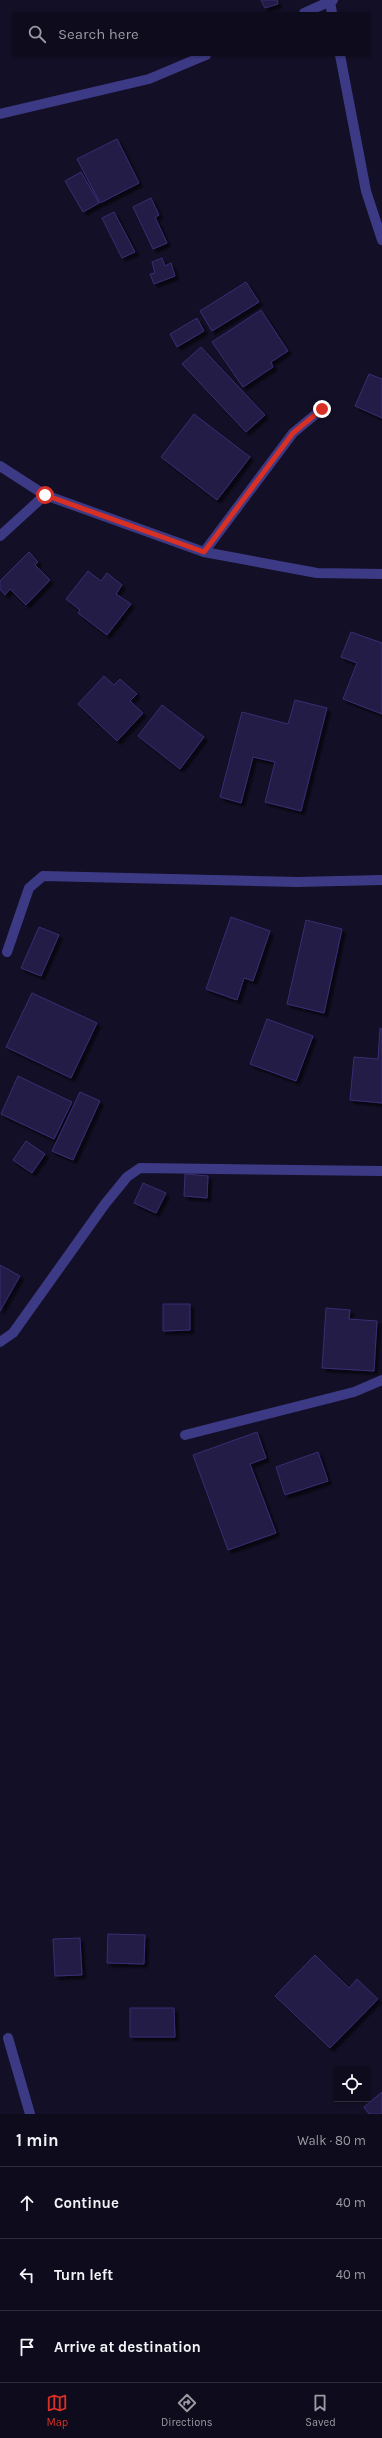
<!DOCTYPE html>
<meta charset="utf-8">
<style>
:root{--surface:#0e0b1c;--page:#1c1929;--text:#f1f3f6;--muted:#9b9ba3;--line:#2e2b3b;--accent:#d93025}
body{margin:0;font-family:Karla,sans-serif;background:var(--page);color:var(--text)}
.controls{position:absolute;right:12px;bottom:12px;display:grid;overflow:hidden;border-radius:0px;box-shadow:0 1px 3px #0004}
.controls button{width:36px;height:36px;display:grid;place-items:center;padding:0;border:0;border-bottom:1px solid var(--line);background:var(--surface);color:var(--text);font:20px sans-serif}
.stop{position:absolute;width:12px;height:12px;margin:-9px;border:3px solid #d93025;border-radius:50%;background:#fff}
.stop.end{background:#d93025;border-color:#fff;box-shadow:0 1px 4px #0008}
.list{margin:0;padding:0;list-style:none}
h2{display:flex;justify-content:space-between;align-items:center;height:52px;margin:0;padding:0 16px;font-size:17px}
h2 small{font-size:13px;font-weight:400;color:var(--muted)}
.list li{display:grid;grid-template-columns:26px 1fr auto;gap:12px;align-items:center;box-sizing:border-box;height:72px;padding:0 16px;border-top:1px solid var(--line)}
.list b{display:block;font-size:15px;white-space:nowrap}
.list em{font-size:13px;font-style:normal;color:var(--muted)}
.icon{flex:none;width:22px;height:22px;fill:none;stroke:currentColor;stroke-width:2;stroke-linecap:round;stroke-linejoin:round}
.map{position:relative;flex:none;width:382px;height:2114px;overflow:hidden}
.search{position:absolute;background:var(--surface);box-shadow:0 1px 3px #0004;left:12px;right:12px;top:12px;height:44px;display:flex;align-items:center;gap:10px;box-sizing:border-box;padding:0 14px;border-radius:0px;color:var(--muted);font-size:15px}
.sheet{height:268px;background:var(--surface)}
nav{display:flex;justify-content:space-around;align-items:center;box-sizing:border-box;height:56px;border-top:1px solid var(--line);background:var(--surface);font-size:11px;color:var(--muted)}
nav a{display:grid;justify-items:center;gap:2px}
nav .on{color:var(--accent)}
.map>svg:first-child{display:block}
.building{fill:#241b47;stroke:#3b2d73;filter:url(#shadow)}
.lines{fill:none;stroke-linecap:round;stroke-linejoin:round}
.street{stroke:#3d3a85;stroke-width:10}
.route{stroke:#d93025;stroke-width:5}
</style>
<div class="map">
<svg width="382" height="2114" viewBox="0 0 382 2114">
<defs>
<filter id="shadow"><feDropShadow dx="3.5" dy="3.5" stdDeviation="1" flood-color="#0009"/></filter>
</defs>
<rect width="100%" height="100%" fill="#130f26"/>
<g class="building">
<path d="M 261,0 L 277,0 L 278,4 L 265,8 Z"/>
<path d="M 117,139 L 139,183 L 100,203 L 77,159 Z"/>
<path d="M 81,172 L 99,203 L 83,212 L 65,181 Z"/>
<path d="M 151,198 L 159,215 L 155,217 L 167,243 L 153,249 L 133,207 Z"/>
<path d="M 114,212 L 135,252 L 122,258 L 102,218 Z"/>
<path d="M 162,258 L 165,266 L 171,263 L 175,276 L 154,284 L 150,274 L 155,273 L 152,262 Z"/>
<path d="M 246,282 L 259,302 L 212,331 L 200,311 Z"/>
<path d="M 261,310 L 288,351 L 271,362 L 273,367 L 243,387 L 212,342 Z"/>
<path d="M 197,318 L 204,331 L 177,347 L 170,334 Z"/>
<path d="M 201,347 L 265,415 L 246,432 L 182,364 Z"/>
<path d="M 369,374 L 382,379 L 382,418 L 355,406 Z"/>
<path d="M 194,414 L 250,457 L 217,500 L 161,457 Z"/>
<path d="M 29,552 L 38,562 L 35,565 L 50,580 L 26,605 L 10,589 L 5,595 L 0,589 L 0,581 Z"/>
<path d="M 88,571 L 101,581 L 107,573 L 122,585 L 116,594 L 131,604 L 107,635 L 78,613 L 80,610 L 66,599 Z"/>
<path d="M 351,632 L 382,643 L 382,714 L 343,699 L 357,663 L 341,657 Z"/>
<path d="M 104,676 L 114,685 L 120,679 L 137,694 L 130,701 L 143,713 L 117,741 L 78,704 Z"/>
<path d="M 295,700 L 327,708 L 301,811 L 265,802 L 275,762 L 253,757 L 241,803 L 220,797 L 242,712 L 288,724 Z"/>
<path d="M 162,705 L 204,737 L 180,769 L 138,736 Z"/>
<path d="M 231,917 L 270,931 L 253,981 L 244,978 L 237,1000 L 206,989 Z"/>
<path d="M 306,920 L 342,929 L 324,1013 L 287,1004 Z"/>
<path d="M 39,927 L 59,935 L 41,976 L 21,968 Z"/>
<path d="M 32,993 L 97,1023 L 71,1078 L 6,1047 Z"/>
<path d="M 267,1019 L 313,1036 L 296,1081 L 250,1064 Z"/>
<path d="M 380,1028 L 382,1029 L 382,1103 L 350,1100 L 354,1057 L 378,1059 Z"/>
<path d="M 18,1076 L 72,1102 L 54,1139 L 1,1114 Z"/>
<path d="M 80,1092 L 100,1101 L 73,1160 L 52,1151 Z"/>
<path d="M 26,1141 L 45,1154 L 32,1173 L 13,1160 Z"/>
<path d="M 185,1174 L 208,1176 L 207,1198 L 184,1196 Z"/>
<path d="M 143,1183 L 166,1193 L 156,1213 L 134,1203 Z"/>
<path d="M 0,1265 L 20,1276 L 0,1311 Z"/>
<path d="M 163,1304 L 190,1304 L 190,1330 L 163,1331 Z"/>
<path d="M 326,1308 L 350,1310 L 349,1319 L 377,1321 L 374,1371 L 322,1368 Z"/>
<path d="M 257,1432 L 266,1458 L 250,1464 L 276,1533 L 228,1550 L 193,1455 Z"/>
<path d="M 318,1452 L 328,1481 L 285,1495 L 276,1467 Z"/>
<path d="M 108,1934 L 145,1935 L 144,1964 L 107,1963 Z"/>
<path d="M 80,1938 L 82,1975 L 55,1976 L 53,1939 Z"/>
<path d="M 315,1955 L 349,1988 L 357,1979 L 378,1999 L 330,2048 L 275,1996 Z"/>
<path d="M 130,2008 L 174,2008 L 175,2037 L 130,2037 Z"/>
<path d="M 382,2092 L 382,2114 L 369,2114 L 364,2107 Z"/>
</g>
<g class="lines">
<g class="street">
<path d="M 330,2 L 332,13"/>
<path d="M 304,13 L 333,0"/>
<path d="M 340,55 L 366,191 L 382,240"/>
<path d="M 0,114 L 149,79 L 206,55"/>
<path d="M 0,466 L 45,495 L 0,536"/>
<path d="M 45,495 L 204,552 L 317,573 L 382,574"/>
<path d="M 204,552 L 293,433 L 322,409"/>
<path d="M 7,952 L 29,888 L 43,876 L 297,882 L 382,880"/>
<path d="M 0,1342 L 13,1333 L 105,1204 L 127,1177 L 140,1168 L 382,1171"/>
<path d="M 185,1435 L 354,1392 L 382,1380"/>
<path d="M 8,2038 L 30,2114"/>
</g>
</g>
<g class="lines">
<path class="route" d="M 45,495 L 204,552 L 293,433 L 322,409"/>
</g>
</svg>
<div class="controls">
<button><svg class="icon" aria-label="locate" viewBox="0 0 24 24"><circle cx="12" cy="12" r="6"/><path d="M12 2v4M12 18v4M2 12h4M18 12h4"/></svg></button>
</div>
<div class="stop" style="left:45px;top:495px"></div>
<div class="stop end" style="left:322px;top:409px"></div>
<div class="search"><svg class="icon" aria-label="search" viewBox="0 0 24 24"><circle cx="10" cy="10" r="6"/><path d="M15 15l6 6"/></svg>Search here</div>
</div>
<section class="sheet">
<h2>1 min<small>Walk · 80 m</small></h2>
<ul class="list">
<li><svg class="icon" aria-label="ahead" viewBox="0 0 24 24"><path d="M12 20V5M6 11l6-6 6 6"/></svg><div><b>Continue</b></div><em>40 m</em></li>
<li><svg class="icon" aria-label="left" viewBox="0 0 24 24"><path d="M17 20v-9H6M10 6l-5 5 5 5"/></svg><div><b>Turn left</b></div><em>40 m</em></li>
<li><svg class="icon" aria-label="arrive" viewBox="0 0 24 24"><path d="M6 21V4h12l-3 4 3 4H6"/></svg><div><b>Arrive at destination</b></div></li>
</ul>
</section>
<nav>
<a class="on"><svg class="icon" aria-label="map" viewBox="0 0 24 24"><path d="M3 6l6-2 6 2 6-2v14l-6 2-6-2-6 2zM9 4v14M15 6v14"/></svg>Map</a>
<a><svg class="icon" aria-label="directions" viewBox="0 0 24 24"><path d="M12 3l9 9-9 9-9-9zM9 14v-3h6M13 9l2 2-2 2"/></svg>Directions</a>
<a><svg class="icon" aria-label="saved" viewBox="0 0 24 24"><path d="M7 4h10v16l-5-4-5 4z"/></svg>Saved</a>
</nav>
